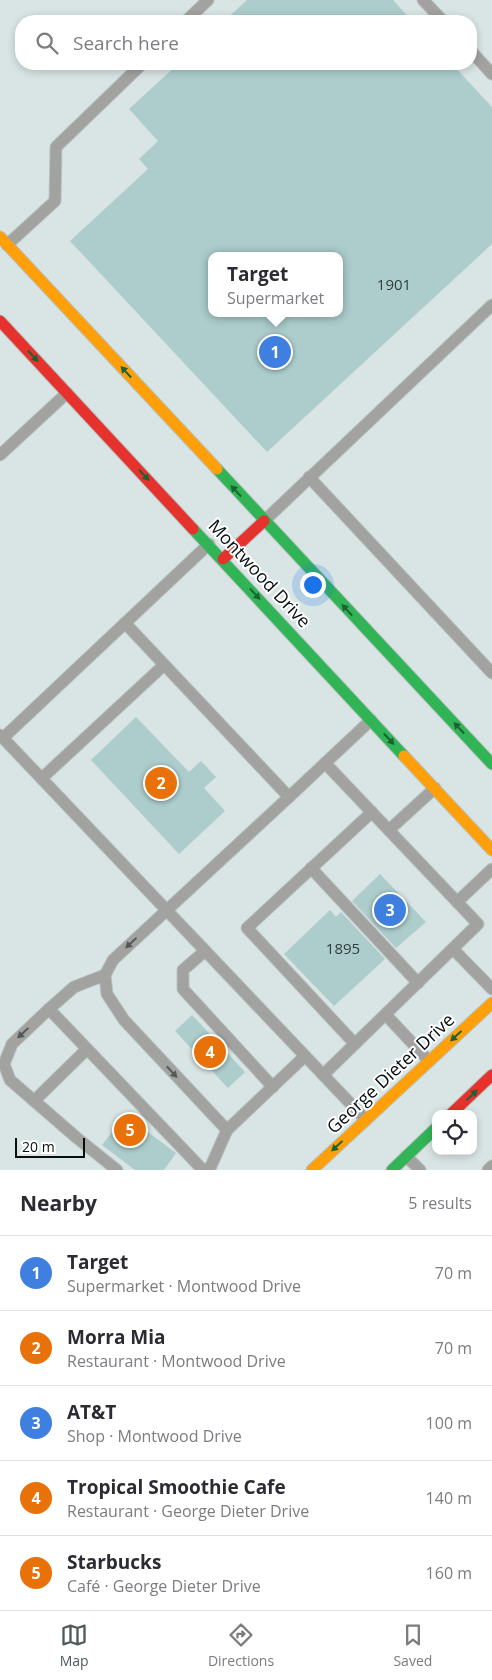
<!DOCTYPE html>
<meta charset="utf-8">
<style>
:root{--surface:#fff;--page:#f7f7f7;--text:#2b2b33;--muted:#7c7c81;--line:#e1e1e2;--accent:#505a5a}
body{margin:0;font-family:"Open Sans",sans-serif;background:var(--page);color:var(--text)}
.controls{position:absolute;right:15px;bottom:15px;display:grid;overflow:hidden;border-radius:10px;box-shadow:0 2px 8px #0003}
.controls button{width:45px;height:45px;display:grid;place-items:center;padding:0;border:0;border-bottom:1px solid var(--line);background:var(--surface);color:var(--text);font:25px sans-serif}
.scale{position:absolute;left:15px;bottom:12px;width:70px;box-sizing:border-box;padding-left:5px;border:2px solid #070f0f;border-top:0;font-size:14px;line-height:18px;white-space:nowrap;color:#070f0f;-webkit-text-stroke:4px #fff;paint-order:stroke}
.you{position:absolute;left:312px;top:584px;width:18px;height:18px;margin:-12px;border:4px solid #fff;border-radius:50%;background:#1a73e8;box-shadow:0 0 0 8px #1a73e833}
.badge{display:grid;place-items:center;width:32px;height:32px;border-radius:50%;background:var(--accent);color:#fff;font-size:16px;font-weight:700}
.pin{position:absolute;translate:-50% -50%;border:2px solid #fff;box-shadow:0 1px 5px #0006}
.popup{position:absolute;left:208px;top:252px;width:135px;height:65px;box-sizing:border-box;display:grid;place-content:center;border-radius:10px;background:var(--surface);filter:drop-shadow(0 1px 4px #0005);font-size:16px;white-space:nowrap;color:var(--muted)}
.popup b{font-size:19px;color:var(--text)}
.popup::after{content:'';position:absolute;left:50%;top:100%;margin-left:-10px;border:10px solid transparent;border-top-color:var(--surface)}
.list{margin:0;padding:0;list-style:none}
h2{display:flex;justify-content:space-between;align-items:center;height:65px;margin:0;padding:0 20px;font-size:21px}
h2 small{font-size:16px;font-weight:400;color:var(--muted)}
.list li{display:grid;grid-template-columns:32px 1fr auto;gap:15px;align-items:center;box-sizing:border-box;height:75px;padding:0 20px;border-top:1px solid var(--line)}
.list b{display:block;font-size:19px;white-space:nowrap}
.list p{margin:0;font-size:16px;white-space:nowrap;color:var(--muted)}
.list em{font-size:16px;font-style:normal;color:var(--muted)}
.icon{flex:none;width:28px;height:28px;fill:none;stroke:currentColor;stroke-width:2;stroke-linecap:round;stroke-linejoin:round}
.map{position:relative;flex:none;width:492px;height:1170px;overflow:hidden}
.search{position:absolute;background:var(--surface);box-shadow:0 2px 8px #0003;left:15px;right:15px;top:15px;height:55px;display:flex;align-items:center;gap:12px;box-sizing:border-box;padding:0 18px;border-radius:20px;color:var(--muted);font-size:19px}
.sheet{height:440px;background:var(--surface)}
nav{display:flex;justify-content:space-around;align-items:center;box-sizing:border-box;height:70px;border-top:1px solid var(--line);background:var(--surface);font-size:14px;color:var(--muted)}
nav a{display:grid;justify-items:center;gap:2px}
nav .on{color:var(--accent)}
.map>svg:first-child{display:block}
.building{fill:#accdcc;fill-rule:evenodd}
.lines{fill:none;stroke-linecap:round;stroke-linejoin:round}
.lane-casing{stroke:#b7c2c1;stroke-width:13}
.fast-casing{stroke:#b7c2c1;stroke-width:13}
.slow-casing{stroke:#b7c2c1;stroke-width:13}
.jam-casing{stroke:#b7c2c1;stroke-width:13}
.lane{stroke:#a2a2a0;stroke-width:11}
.fast{stroke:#30b455;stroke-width:11}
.slow{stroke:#ff9f0a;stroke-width:11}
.jam{stroke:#e5322d;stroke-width:11}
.oneway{fill:#1c6232}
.oneway2{fill:#545858}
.labels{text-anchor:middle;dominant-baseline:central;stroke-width:4;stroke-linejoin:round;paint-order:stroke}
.number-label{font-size:15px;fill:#303e3e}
.street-label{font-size:18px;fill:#070f0f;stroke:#fff}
</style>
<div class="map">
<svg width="492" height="1170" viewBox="0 0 492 1170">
<rect width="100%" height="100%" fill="#d8e5e4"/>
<g class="building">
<path d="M 247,0 L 393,0 L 412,21 L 224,21 Z"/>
<path d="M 178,64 L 452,64 L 492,107 L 492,244 L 267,452 L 70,241 L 148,169 L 139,159 L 158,141 L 129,109 ZM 211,256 L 339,256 L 339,313 L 211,313 Z"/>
<path d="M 136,717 L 189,772 L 201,761 L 216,777 L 204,788 L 225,811 L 179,854 L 91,760 Z"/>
<path d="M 380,874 L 426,922 L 396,948 L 352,901 Z"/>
<path d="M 330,910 L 336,917 L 341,912 L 385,959 L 334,1006 L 284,954 Z"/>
<path d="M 192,1015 L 245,1072 L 228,1088 L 175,1031 Z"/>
<path d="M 125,1115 L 176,1153 L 164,1170 L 135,1170 L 102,1145 Z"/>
</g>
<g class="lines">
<g class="lane-casing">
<g id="lane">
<path d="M 423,0 L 443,21"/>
<path d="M 186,21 L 208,0"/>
<path d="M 471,51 L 492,74"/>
<path d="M 7,245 L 55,201 L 56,147 L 142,64"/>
<path d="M 0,455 L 67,393"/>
<path d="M 309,477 L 492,673"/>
<path d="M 264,521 L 492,305"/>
<path d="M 125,623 L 289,797 L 371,720"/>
<path d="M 0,735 L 3,738 L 209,544"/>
<path d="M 3,738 L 366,1120"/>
<path d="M 42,778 L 164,665"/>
<path d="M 389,830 L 435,788"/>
<path d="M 311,868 L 418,983"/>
<path d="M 457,902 L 492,869"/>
<path d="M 453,949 L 492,989"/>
<path d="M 205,951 L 183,970 L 183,989 L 273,1087"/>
<path d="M 105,975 L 74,987 L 49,1009 L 12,1044 L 4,1064 L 10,1080 L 77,1138 L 117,1170"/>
<path d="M 49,1009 L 203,1170"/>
<path d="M 386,1015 L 429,1061"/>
<path d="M 355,1044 L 247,928 L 372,812"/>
<path d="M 323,1075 L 478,924 L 325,763"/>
<path d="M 34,1101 L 87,1049"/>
<path d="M 227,1130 L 124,1020 L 107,994 L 105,975 L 113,960 L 289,797"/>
<path d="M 406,1156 L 420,1170"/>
<path d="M 207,1170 L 211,1166 L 227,1130 L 305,1056"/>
<path d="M 488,1170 L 492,1166"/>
</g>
</g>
<g class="fast-casing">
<g id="fast">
<path d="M 217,469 L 492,764"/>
<path d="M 193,529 L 404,756"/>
<path d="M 392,1170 L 436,1128"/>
</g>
</g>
<g class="slow-casing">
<g id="slow">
<path d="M 0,237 L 217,469"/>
<path d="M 404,756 L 492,850"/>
<path d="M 312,1170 L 492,1003"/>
</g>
</g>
<g class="jam-casing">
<g id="jam">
<path d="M 0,321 L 193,529"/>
<path d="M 223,559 L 264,521"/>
<path d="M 451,1114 L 492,1075"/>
</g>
</g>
<use href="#lane" class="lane"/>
<use href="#fast" class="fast"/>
<use href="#slow" class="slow"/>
<use href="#jam" class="jam"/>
</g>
<defs><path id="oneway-solid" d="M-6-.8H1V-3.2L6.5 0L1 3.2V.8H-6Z" transform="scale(1.25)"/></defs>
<g class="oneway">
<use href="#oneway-solid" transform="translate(33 356) rotate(47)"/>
<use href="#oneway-solid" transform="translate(126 372) rotate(-133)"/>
<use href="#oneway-solid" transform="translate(144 475) rotate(47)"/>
<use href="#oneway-solid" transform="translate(236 491) rotate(-133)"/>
<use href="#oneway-solid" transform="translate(255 594) rotate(47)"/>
<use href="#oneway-solid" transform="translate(347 610) rotate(-133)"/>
<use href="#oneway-solid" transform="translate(459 728) rotate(-133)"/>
<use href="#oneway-solid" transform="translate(389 739) rotate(47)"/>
<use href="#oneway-solid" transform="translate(456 1036) rotate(137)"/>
<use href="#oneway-solid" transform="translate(472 1095) rotate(-43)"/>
<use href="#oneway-solid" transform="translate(337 1146) rotate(137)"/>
</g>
<g class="oneway2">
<use href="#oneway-solid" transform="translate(131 943) rotate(137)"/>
<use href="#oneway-solid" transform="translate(23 1033) rotate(137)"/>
<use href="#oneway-solid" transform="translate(172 1072) rotate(47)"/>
</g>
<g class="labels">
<g class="number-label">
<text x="394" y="284">1901</text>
<text x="343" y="948">1895</text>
</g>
<g class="street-label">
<text transform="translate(260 573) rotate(47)">Montwood Drive</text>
<text transform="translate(390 1073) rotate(-43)">George Dieter Drive</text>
</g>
</g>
</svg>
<div class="controls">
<button><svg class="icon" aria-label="locate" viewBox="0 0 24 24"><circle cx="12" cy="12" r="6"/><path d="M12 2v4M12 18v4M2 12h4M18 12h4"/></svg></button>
</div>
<div class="scale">20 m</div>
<div class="you"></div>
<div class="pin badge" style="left:275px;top:352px;background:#3f7fe0">1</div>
<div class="popup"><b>Target</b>Supermarket</div>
<div class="pin badge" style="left:161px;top:783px;background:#e8710a">2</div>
<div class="pin badge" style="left:390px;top:910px;background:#3f7fe0">3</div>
<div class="pin badge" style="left:210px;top:1052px;background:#e8710a">4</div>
<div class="pin badge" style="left:130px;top:1130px;background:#e8710a">5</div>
<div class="search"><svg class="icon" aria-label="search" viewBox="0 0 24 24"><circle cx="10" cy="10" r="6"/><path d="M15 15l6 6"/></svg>Search here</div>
</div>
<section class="sheet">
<h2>Nearby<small>5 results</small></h2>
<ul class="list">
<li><span class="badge" style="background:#3f7fe0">1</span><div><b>Target</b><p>Supermarket · Montwood Drive</p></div><em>70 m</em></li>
<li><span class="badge" style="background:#e8710a">2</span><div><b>Morra Mia</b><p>Restaurant · Montwood Drive</p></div><em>70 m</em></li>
<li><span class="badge" style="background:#3f7fe0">3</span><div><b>AT&amp;T</b><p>Shop · Montwood Drive</p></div><em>100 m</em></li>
<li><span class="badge" style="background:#e8710a">4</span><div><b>Tropical Smoothie Cafe</b><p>Restaurant · George Dieter Drive</p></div><em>140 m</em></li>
<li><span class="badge" style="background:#e8710a">5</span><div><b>Starbucks</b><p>Café · George Dieter Drive</p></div><em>160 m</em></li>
</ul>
</section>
<nav>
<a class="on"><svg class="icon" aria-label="map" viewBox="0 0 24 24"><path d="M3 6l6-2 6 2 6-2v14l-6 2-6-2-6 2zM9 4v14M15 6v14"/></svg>Map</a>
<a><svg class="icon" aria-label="directions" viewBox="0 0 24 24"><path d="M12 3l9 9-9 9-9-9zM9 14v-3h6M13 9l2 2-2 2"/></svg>Directions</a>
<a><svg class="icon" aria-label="saved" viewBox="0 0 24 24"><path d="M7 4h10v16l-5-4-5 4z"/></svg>Saved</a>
</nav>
